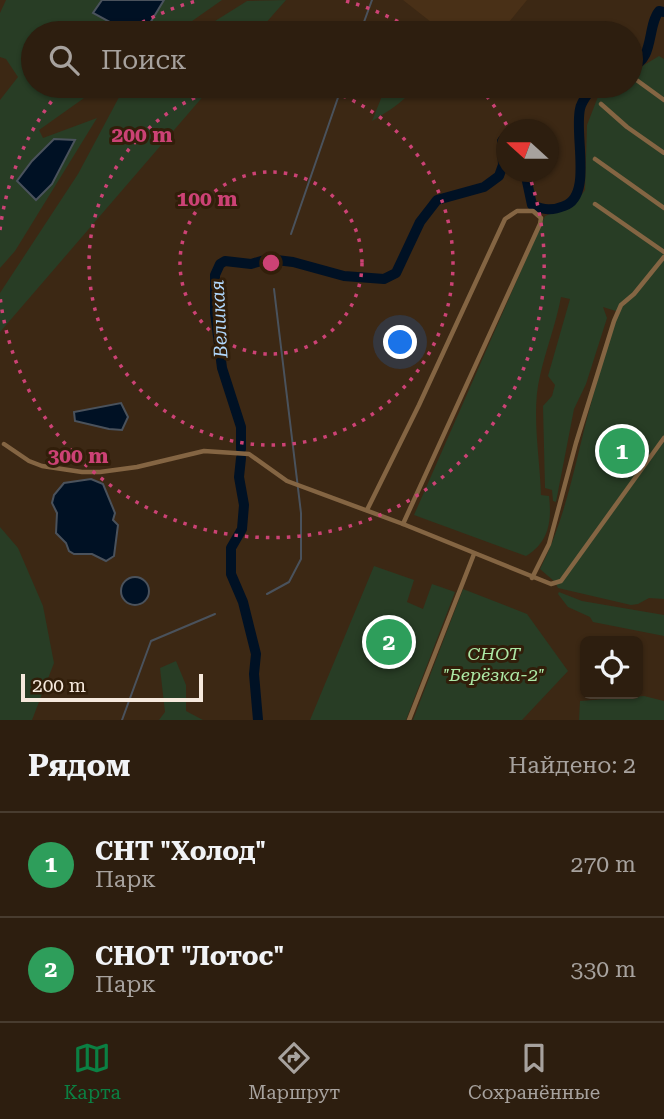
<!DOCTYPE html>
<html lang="ru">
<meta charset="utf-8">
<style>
:root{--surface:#2d1e0f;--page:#392b1d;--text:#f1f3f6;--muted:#a7a29e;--line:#483c2f;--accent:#0b8043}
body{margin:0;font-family:"Roboto Serif",serif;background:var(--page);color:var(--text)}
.controls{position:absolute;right:21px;bottom:21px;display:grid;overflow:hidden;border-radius:10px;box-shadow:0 2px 5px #0004}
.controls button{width:63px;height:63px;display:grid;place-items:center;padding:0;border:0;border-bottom:2px solid var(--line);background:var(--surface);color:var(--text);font:35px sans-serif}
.compass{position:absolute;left:496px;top:119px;width:63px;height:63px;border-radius:50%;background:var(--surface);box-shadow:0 2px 5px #0004;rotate:291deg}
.scale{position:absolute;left:21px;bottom:18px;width:182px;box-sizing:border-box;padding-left:7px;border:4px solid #f6e9dd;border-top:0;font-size:19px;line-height:24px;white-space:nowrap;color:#f6e9dd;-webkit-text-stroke:5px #311e0a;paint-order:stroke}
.you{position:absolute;left:401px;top:343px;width:24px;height:24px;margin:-18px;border:5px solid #fff;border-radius:50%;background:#1a73e8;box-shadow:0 0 0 10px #1a73e833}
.badge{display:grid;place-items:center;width:46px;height:46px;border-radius:50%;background:var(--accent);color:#fff;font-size:23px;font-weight:700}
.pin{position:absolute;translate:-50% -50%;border:4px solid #fff;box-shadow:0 2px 7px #0006}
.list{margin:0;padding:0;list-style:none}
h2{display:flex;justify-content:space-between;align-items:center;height:91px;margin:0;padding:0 28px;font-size:30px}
h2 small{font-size:23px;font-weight:400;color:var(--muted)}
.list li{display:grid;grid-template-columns:46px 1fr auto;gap:21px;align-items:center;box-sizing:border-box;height:105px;padding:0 28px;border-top:2px solid var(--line)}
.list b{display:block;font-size:26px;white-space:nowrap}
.list p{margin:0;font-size:23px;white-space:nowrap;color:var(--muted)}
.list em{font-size:23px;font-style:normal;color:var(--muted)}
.icon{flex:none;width:38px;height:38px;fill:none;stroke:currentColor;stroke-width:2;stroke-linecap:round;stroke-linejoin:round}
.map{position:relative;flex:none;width:664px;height:720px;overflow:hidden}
.search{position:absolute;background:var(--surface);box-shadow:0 2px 5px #0004;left:21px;right:21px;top:21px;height:77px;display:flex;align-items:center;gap:18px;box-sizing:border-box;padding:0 24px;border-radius:38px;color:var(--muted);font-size:26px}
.sheet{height:301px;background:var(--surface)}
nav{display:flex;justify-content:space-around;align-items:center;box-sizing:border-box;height:98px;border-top:2px solid var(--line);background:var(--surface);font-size:19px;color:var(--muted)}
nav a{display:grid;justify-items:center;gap:4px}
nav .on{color:var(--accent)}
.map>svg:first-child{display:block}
.built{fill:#493017}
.green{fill:#283d25}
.water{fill:#001124;stroke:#4a525c;stroke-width:2}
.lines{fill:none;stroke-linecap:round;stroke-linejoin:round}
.stream{stroke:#4a525c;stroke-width:2}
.river{stroke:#001124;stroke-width:10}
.minor{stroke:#846543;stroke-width:4.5}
.ring{fill:none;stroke:#cc4275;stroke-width:3.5;stroke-dasharray:3.5 7}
.labels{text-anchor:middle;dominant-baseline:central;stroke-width:6;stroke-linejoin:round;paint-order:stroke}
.park-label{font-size:18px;font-style:italic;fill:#ace8a5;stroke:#311e0a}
.water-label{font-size:19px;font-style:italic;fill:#b1d8fd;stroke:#311e0a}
.centre{fill:#cc4275;stroke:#311e0a;stroke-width:3.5}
.ring-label{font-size:21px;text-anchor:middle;font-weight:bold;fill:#cc4275;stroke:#311e0a;stroke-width:6;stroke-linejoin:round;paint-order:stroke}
</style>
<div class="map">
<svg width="664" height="720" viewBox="0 0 664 720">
<rect width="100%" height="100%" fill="#3c2814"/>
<path class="built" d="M 403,0 L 527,0 L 500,33 L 445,33 Z"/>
<g class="green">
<path d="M 6,0 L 222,0 L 175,33 L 33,33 L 33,86 L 101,86 L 39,130 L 43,138 L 97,118 L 15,251 L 0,268 L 0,100 L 18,77 L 6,59 L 0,57 L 0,13 Z"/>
<path d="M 286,0 L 257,33 L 196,33 L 247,1 Z"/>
<path d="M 659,56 L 664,59 L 664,599 L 649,598 L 638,604 L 631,605 L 558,588 L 555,582 L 540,569 C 563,524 573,475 585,426 C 595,387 606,349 619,312 L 603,307 L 607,318 L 586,384 L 574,409 L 556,502 L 553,501 L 552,490 L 545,488 L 543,406 L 552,396 L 555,385 L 548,376 L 570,299 L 561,297 C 556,324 546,349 540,376 C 531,412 540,457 541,495 L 549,496 C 552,521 549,542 526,556 L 414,515 L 545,216 L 574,205 L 585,190 L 587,125 L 601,89 L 605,86 L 631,86 L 631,73 Z"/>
<path d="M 125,86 L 212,86 L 0,332 L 0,293 L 78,174 Z"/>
<path d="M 386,86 L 415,86 C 406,101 387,112 372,121 Z"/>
<path d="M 0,527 L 18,548 L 43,606 L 54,663 L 32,720 L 0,720 Z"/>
<path d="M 374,566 L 414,580 L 407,602 L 423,609 L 432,584 L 455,592 L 406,720 L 310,720 Z"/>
<path d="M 463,589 L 527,614 L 568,671 L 522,720 L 413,720 Z"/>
<path d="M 559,592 L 582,601 L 664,615 L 664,636 L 593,622 L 590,617 L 568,607 L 558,594 Z"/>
<path d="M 176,661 L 186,685 L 186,711 L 203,720 L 159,720 L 165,712 L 160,668 Z"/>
<path d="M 644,696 L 664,701 L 664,720 L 579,720 L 580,701 Z"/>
</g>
<g class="water">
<path d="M 102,0 L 164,0 L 144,33 L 130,33 L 93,13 Z"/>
<path d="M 54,139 L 75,140 L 52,184 L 36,200 L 17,181 L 32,161 Z"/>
<path d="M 121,403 L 128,417 L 122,430 L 109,429 L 75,421 L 74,412 Z"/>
<path d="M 91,479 L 103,484 L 115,513 L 113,520 L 118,525 L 114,556 L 106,561 L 92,554 L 74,554 L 69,551 L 66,543 L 56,533 L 57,513 L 52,503 L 54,495 L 64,483 Z"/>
<circle cx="135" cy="591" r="14"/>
</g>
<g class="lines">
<g class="stream">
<path d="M 360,33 L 372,0"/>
<path d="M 291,234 L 342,86"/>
<path d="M 267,594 L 289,582 L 301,559 L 301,513 L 274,289"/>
<path d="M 122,720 L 151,641 L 215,614"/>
</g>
<g class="river">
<path d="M 631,66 C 654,62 647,26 659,11 L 664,12"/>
<path d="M 525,172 L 532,205 C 544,210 552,211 564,206 C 593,197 574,135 580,109 C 581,101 589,93 593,86"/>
<path d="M 241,449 L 241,427 L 222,368 L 215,313 L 215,275 L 220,264 L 225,261 L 251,264 L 268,259 L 293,262 L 344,276 L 384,279 L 396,273 L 420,222 L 437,200 L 484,187 L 499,176 L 503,165 L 502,141 L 506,136"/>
<path d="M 241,458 L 239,477 L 244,505 L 242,529 L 231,548 L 231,574 L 243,602 L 256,654 L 254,674 L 258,720"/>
</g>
<g class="minor">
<path d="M 631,76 L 664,100"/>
<path d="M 601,104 L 627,127 L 664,153"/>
<path d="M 595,159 L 664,208"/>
<path d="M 595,204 L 664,252"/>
<path d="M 4,444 L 29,461 L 42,466 L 82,472 L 100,472 L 137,467 L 204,451 L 249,454 L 287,481 L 403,524 L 551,584 L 561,581 L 664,438"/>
<path d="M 367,510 L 419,405 L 505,219 L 517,211 L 533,211 L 541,218 L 540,224 L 403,524"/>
<path d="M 532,578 L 549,544 L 576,443 L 614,321 L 621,305 L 634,294 L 664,257"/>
<path d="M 409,720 L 474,554"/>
</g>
</g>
<g class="ring">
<circle cx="271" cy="263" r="91"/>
<path d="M313 86A182 182 0 1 1 229 86"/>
<path d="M0 230A273 273 0 0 1 62 88M124 33A273 273 0 0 1 196 1M346 1A273 273 0 0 1 418 33M480 88A273 273 0 0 1 509 129M528 172A273 273 0 1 1 0 296"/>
</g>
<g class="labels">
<g class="park-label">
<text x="494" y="653">СНОТ<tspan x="494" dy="21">"Берёзка-2"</tspan></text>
</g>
<g class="water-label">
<text transform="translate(219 319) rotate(-93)">Великая</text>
</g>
</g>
<circle cx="271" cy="263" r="10" class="centre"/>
<g class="ring-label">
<text x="142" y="142">200 m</text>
<text x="207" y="206">100 m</text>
<text x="78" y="463">300 m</text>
</g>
</svg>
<div class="controls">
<button><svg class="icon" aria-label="locate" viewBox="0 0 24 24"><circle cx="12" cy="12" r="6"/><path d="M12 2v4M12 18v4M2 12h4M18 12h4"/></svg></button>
</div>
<svg class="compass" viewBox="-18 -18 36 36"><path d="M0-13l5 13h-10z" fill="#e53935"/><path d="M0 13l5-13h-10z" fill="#a7a29e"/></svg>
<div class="scale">200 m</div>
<div class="you"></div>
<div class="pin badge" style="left:622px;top:451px;background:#2e9e5b">1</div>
<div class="pin badge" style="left:389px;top:642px;background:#2e9e5b">2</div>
<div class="search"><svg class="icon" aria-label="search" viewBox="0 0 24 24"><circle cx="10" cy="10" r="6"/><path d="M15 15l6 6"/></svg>Поиск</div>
</div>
<section class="sheet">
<h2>Рядом<small>Найдено: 2</small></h2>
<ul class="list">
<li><span class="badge" style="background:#2e9e5b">1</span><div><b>СНТ &quot;Холод&quot;</b><p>Парк</p></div><em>270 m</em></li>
<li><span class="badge" style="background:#2e9e5b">2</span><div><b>СНОТ &quot;Лотос&quot;</b><p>Парк</p></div><em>330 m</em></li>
</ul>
</section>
<nav>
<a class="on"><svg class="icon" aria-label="map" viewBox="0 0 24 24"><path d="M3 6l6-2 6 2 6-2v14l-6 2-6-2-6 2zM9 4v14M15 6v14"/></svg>Карта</a>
<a><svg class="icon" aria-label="directions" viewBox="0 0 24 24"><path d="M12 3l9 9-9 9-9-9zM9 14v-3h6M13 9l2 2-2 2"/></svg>Маршрут</a>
<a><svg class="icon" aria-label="saved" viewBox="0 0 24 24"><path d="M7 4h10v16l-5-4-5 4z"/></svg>Сохранённые</a>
</nav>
